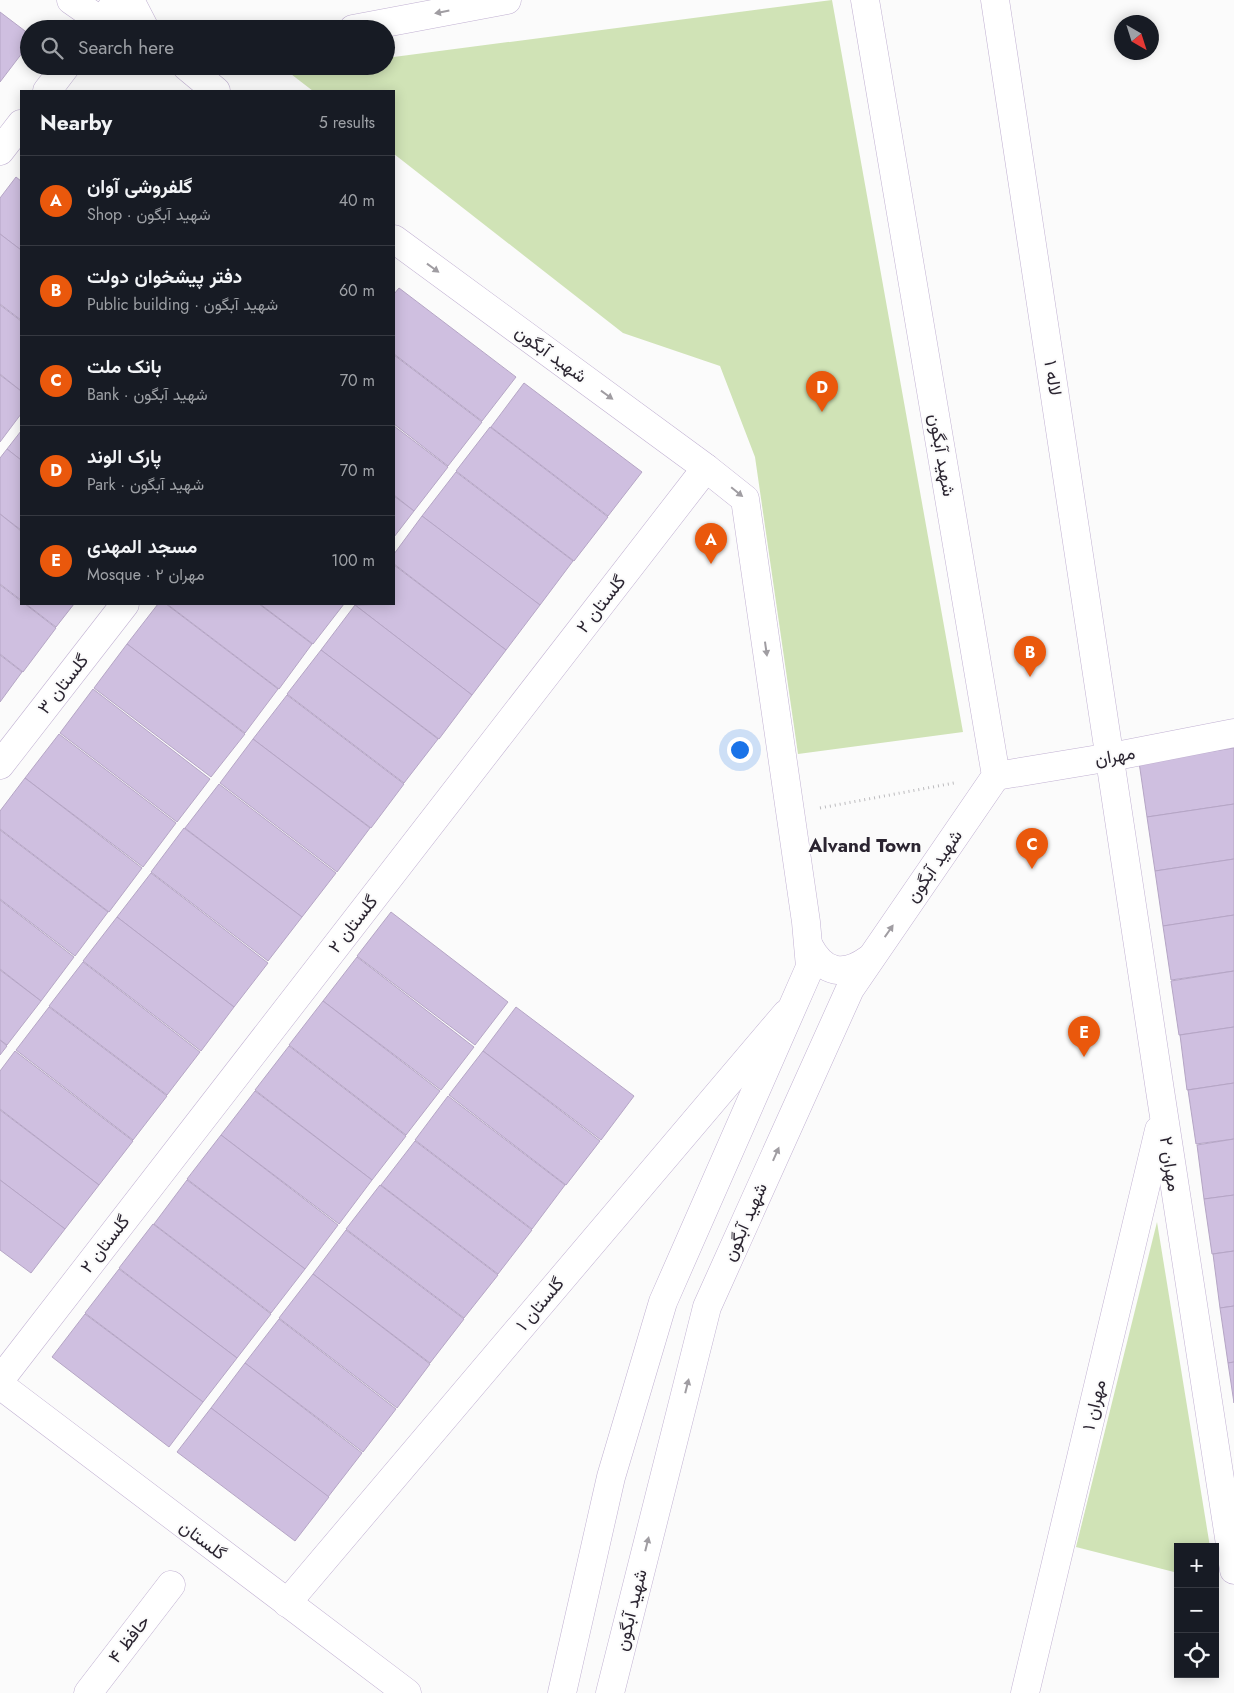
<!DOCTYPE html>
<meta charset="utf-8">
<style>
:root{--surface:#171b24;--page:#20242c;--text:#f1f3f6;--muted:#9ea1a6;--line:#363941;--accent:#ea580c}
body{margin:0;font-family:Jost,Vazirmatn,sans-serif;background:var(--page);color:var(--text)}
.controls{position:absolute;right:15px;bottom:15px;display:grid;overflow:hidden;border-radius:0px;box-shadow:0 2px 12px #0003}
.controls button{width:45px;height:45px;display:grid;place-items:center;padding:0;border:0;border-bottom:1px solid var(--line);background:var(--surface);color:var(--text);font:25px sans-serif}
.compass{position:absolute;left:1114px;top:15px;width:45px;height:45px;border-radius:50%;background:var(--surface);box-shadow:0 2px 12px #0003;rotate:141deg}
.you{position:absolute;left:739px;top:749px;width:18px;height:18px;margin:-12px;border:4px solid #fff;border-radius:50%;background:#1a73e8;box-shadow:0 0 0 8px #1a73e833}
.badge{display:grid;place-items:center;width:32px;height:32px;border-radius:50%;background:var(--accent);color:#fff;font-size:16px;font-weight:700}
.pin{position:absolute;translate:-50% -41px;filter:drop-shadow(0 1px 2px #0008)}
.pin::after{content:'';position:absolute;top:26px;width:18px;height:15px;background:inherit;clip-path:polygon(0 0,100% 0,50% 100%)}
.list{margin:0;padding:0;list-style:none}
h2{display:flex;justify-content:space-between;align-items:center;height:65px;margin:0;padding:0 20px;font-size:21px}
h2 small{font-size:16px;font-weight:400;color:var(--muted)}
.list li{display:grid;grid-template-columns:32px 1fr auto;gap:15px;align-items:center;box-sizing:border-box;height:90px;padding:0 20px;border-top:1px solid var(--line)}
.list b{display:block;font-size:19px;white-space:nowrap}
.list p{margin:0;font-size:16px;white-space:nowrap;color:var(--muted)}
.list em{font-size:16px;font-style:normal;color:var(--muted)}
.icon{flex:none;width:28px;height:28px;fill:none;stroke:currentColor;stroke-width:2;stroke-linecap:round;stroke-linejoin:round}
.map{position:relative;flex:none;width:1234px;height:1693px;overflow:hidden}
.search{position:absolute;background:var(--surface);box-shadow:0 2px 12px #0003;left:20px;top:20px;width:375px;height:55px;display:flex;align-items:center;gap:12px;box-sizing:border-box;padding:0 18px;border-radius:28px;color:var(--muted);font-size:19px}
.panel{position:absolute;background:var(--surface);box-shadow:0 2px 12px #0003;left:20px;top:90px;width:375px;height:515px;border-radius:0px}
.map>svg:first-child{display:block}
.green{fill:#d0e3b6}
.building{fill:#cfbfe0;stroke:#b5a5c5}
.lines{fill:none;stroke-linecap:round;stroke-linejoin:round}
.minor-casing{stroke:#c1b1d2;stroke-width:29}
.tertiary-casing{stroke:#c1b1d2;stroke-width:29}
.secondary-casing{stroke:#c1b1d2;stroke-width:29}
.path{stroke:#bcbbbe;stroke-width:3;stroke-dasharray:1 4;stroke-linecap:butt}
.minor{stroke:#fff;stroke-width:28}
.tertiary{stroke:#fff;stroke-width:28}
.secondary{stroke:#fff;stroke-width:28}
.oneway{fill:#a09da2}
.labels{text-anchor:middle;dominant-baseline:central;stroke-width:4;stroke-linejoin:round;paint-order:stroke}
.street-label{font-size:18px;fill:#2b2531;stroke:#fbfbfb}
.neighbourhood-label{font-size:19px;font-weight:bold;fill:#2b2531;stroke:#fbfbfb}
</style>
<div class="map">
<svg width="1234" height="1693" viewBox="0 0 1234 1693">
<rect width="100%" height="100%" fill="#fbfbfb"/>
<g class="green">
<path d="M 832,0 L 963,732 L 798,754 L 755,457 L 720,366 L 623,333 L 394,154 L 394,91 L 313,91 L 287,71 L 323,66 L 386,66 L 386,58 Z"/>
<path d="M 1157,1222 L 1210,1547 L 1178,1547 L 1178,1573 L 1076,1547 Z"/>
</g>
<g class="building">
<path d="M 0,12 L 29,34 L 29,44 L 0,82 Z"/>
<path d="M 16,177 L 21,181 L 21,250 L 0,234 L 0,198 Z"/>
<path d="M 0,234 L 21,250 L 21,320 L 0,304 Z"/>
<path d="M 399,288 L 516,377 L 482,421 L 394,354 L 394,294 Z"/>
<path d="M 0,305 L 21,321 L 21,391 L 0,374 Z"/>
<path d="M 394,355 L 482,422 L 448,466 L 394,424 Z"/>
<path d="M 0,375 L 21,391 L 21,414 L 0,442 Z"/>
<path d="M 524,383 L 642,472 L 608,516 L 491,427 Z"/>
<path d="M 394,426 L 448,467 L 414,511 L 394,495 Z"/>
<path d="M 490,427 L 608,517 L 574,561 L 456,471 Z"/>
<path d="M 21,431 L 21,460 L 7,449 Z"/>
<path d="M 7,449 L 21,460 L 21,530 L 0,514 L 0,458 Z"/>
<path d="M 456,472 L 573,561 L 540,605 L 422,516 Z"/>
<path d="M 394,496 L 414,511 L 394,537 Z"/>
<path d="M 0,514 L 21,531 L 21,600 L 0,584 Z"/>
<path d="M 422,516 L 540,605 L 506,650 L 394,564 L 394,554 Z"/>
<path d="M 394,565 L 506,650 L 472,695 L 355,605 L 394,604 Z"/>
<path d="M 0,585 L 21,601 L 21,604 L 25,604 L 56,628 L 23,672 L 0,654 Z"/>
<path d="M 26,604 L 74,604 L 56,627 Z"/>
<path d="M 158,604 L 166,604 L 278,689 L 245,733 L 127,644 Z"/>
<path d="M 167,604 L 259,604 L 312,644 L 279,689 Z"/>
<path d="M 260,604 L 344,604 L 313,644 Z"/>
<path d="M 355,605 L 472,695 L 439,739 L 321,650 Z"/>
<path d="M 127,644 L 245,734 L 211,777 L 94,688 Z"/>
<path d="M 321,650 L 438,739 L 404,783 L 287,694 Z"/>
<path d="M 0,655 L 22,672 L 0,702 Z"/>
<path d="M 93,689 L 210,779 L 177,822 L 60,733 Z"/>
<path d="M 287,695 L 404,784 L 371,828 L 253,739 Z"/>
<path d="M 59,734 L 176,823 L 143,867 L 25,778 Z"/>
<path d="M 253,739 L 370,828 L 337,872 L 220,783 Z"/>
<path d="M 1234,748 L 1234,804 L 1147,817 L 1139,762 Z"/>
<path d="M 25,778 L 142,868 L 109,912 L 0,829 L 0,811 Z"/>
<path d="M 219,784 L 336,873 L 302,917 L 185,828 Z"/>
<path d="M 1234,804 L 1234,859 L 1155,871 L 1147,817 Z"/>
<path d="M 184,828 L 302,917 L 268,961 L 151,872 Z"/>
<path d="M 0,830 L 108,912 L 75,956 L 0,899 Z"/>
<path d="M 1234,859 L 1234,915 L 1163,926 L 1155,871 Z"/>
<path d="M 151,873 L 268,963 L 234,1007 L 117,917 Z"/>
<path d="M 0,900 L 74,957 L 41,1001 L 0,969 Z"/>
<path d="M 391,912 L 508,1002 L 475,1045 L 357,956 Z"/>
<path d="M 1234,915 L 1234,971 L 1171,980 L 1163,926 Z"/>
<path d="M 117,917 L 234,1007 L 201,1051 L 83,961 Z"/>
<path d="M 357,957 L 474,1047 L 441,1090 L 323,1001 Z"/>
<path d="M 83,962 L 200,1052 L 167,1095 L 49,1006 Z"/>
<path d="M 0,970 L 41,1001 L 7,1045 L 0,1040 Z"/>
<path d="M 1234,971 L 1234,1027 L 1179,1035 L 1171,981 Z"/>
<path d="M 323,1001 L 440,1091 L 406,1135 L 289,1045 Z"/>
<path d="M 49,1007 L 167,1096 L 133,1140 L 16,1050 Z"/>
<path d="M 516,1007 L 634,1096 L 601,1140 L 483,1051 Z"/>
<path d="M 1234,1027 L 1234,1083 L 1187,1090 L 1180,1035 Z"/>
<path d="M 0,1040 L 7,1046 L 0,1055 Z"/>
<path d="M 289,1046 L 406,1136 L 372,1180 L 255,1090 Z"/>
<path d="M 15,1051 L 133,1141 L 99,1185 L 0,1109 L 0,1071 Z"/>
<path d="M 483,1051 L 600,1141 L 566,1185 L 449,1095 Z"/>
<path d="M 1234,1083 L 1234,1139 L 1196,1144 L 1188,1090 Z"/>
<path d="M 255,1091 L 372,1180 L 339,1224 L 221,1135 Z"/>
<path d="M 448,1096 L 565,1185 L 532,1229 L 415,1140 Z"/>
<path d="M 0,1110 L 99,1185 L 65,1229 L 0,1180 Z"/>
<path d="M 221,1135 L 338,1225 L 305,1269 L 187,1179 Z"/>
<path d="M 1234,1139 L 1234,1195 L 1204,1199 L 1197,1145 Z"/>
<path d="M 415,1141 L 532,1230 L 498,1274 L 381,1185 Z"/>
<path d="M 0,1180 L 65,1229 L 31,1273 L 0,1250 Z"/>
<path d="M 187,1180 L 305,1269 L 271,1313 L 154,1224 Z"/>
<path d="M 380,1185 L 498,1275 L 464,1318 L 346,1229 Z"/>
<path d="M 1234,1195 L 1234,1251 L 1212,1254 L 1204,1199 Z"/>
<path d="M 153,1224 L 271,1314 L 237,1358 L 119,1268 Z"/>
<path d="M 346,1230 L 464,1319 L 430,1363 L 313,1274 Z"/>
<path d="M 1234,1251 L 1234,1306 L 1220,1308 L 1213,1254 Z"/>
<path d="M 119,1269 L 237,1358 L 203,1402 L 85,1313 Z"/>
<path d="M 313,1274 L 430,1364 L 397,1408 L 279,1318 Z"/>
<path d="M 1234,1306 L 1234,1362 L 1228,1363 L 1220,1308 Z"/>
<path d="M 85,1314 L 203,1402 L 169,1447 L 52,1357 Z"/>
<path d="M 279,1319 L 396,1409 L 363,1452 L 245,1363 Z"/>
<path d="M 1234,1362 L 1234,1403 L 1228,1363 Z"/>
<path d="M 245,1363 L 362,1453 L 328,1497 L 211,1408 Z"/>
<path d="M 211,1408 L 329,1497 L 295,1541 L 177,1452 Z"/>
</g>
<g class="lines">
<g class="minor-casing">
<g id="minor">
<path d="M 995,0 C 1075,523 1152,1047 1234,1570"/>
<path d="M 95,29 L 118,0"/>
<path d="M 47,91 L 66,66"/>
<path d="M 0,151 L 21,124"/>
<path d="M 0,765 L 125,604"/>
<path d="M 0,1380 L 706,468"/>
<path d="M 287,1603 L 786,1014"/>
<path d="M 88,1693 L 171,1585"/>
<path d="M 1025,1693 L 1159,1130"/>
</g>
</g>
<g class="tertiary-casing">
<g id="tertiary">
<path d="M 996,776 L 1111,757 L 1234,733"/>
<path d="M 0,1385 L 407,1693"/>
</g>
</g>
<g class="secondary-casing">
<g id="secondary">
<path d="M 71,0 L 101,21 L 128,29"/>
<path d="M 130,0 L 145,29"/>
<path d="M 353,29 L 507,0"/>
<path d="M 186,66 L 216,91"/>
<path d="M 394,239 L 706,468 L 745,499 L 806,922 L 810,967 L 663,1302 L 611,1477 L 562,1693"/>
<path d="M 809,946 C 824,974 844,977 869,959"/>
<path d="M 610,1693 L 707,1307 L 850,989 L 996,776 L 865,0"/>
</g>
</g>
<path class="path" d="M 820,808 L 954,783"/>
<use href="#minor" class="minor"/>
<use href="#tertiary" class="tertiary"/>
<use href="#secondary" class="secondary"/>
</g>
<defs><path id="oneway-solid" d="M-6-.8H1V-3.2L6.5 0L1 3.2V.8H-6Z" transform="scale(1.25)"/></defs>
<g class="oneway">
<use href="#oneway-solid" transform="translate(442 12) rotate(169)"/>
<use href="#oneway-solid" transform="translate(433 268) rotate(36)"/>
<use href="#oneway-solid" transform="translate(607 395) rotate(36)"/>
<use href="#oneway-solid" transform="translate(737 492) rotate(39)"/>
<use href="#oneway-solid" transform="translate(766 649) rotate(82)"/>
<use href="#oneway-solid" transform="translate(889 931) rotate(-55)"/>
<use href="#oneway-solid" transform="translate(776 1154) rotate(-66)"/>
<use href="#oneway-solid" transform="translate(687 1386) rotate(-76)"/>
<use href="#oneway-solid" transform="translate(647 1544) rotate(-76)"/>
</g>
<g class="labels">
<g class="street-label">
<text transform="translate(551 354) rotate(36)">شهید آبگون</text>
<text transform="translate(1053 378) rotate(81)">لاله ۱</text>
<text transform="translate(942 455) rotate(80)">شهید آبگون</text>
<text transform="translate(601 604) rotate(-52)">گلستان ۲</text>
<text transform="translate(63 684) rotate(-52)">گلستان ۳</text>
<text transform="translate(1115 756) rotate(-10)">مهران</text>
<text transform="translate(934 866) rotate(-55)">شهید آبگون</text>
<text transform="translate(353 924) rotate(-52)">گلستان ۲</text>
<text transform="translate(1170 1164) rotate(81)">مهران ۲</text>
<text transform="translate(745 1222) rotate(-66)">شهید آبگون</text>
<text transform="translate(105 1244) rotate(-52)">گلستان ۲</text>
<text transform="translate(540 1304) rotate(-50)">گلستان ۱</text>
<text transform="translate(1094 1405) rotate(-77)">۱ مهران</text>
<text transform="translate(203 1540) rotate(37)">گلستان</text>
<text transform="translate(631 1610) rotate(-76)">شهید آبگون</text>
<text transform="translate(129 1639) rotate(-52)">حافظ ۴</text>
</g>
<g class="neighbourhood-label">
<text x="865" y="845">Alvand Town</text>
</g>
</g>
</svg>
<div class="controls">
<button>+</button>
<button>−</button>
<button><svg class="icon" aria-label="locate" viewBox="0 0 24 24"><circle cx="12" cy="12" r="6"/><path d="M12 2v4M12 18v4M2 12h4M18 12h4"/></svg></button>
</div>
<svg class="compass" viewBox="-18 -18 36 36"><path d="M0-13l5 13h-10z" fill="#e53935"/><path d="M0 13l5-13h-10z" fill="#9ea1a6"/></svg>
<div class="you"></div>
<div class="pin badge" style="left:711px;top:564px">A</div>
<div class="pin badge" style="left:1030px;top:677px">B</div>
<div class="pin badge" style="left:1032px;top:869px">C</div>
<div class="pin badge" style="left:822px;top:412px">D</div>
<div class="pin badge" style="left:1084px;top:1057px">E</div>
<div class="search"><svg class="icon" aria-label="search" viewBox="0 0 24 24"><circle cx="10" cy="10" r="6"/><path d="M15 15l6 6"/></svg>Search here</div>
<section class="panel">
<h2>Nearby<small>5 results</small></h2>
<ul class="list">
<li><span class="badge">A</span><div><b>گلفروشی آوان</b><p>Shop · شهید آبگون</p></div><em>40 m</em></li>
<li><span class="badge">B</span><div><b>دفتر پیشخوان دولت</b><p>Public building · شهید آبگون</p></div><em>60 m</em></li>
<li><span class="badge">C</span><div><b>بانک ملت</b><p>Bank · شهید آبگون</p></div><em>70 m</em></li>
<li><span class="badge">D</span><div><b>پارک الوند</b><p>Park · شهید آبگون</p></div><em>70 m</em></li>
<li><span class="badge">E</span><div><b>مسجد المهدی</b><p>Mosque · مهران ۲</p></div><em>100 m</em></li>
</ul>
</section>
</div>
